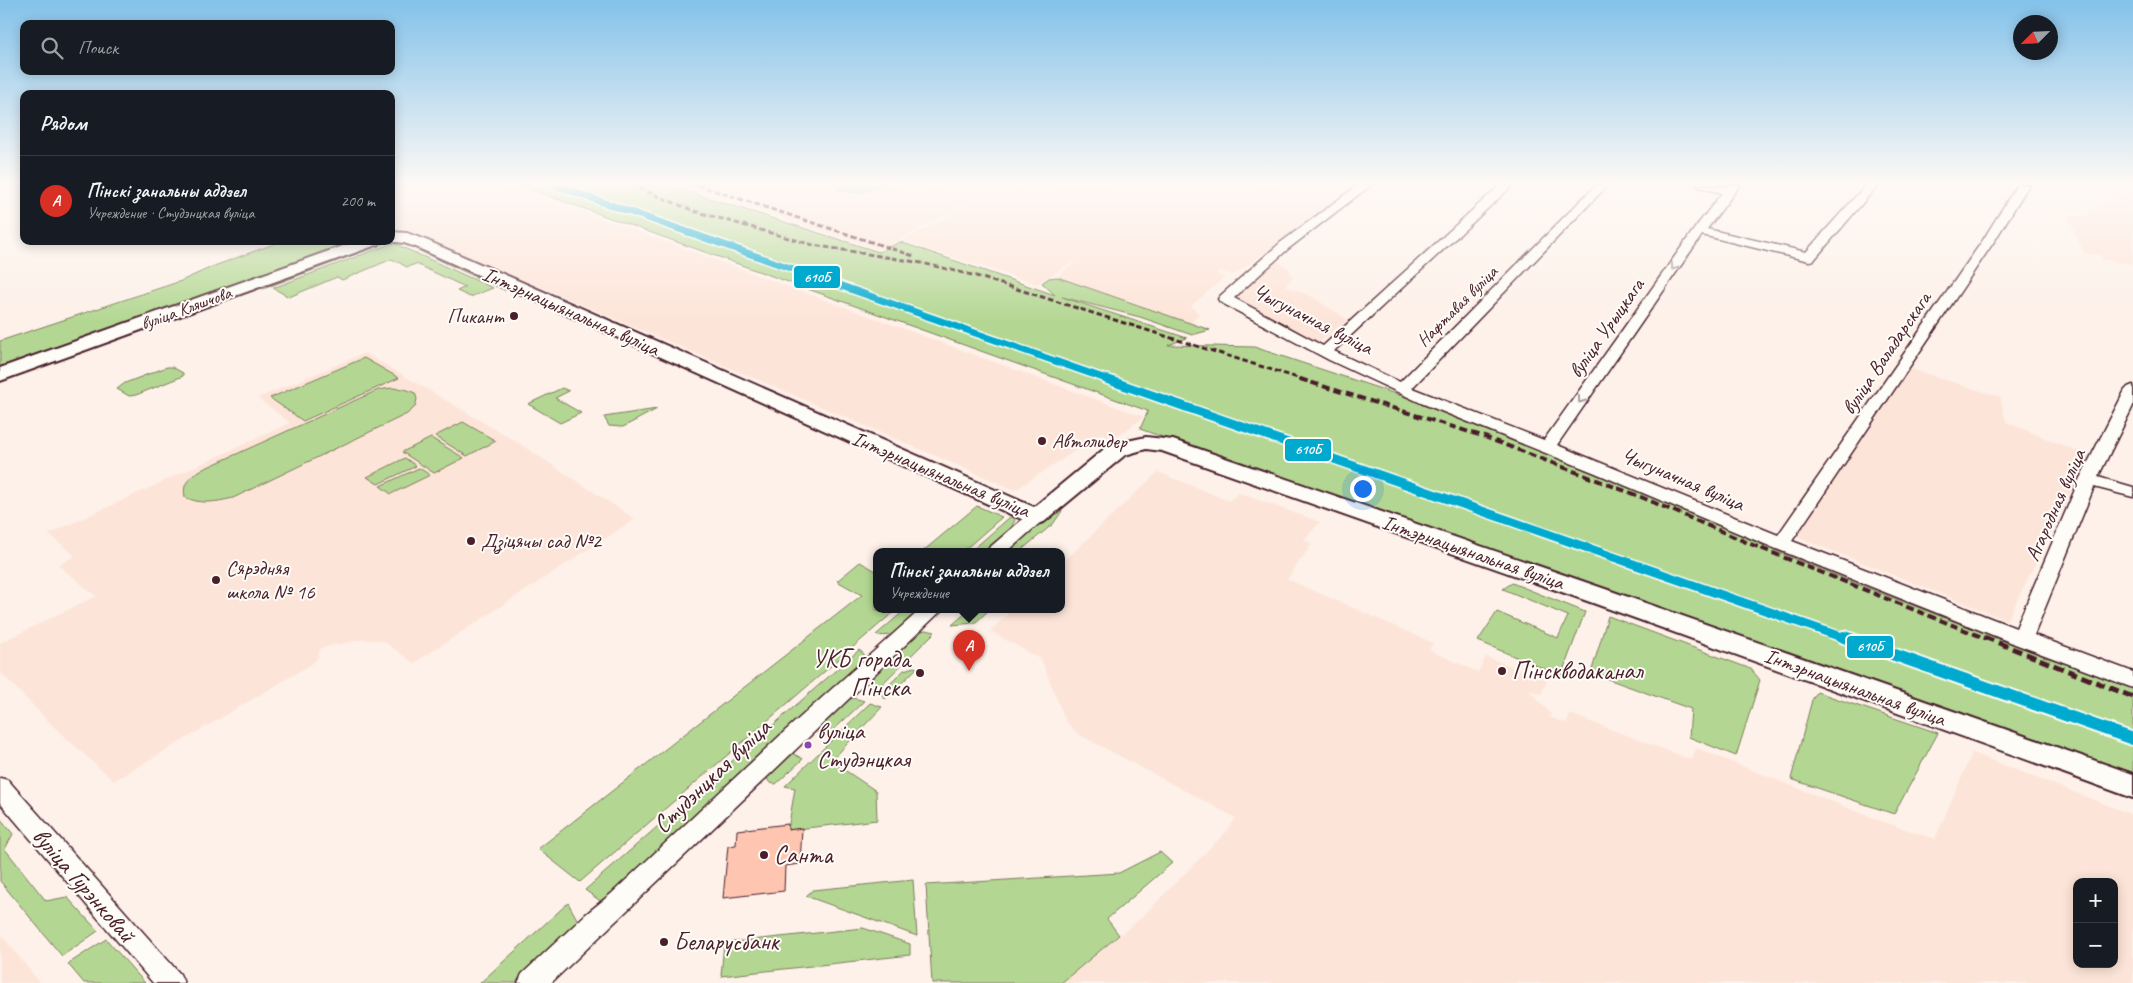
<!DOCTYPE html>
<html lang="ru">
<meta charset="utf-8">
<style>
:root{--surface:#171b24;--page:#20242c;--text:#f1f3f6;--muted:#9ea1a6;--line:#363941;--accent:#d93025}
body{margin:0;font-family:Caveat,sans-serif;background:var(--page);color:var(--text)}
.controls{position:absolute;right:15px;bottom:15px;display:grid;overflow:hidden;border-radius:10px;box-shadow:0 2px 12px #0003}
.controls button{width:45px;height:45px;display:grid;place-items:center;padding:0;border:0;border-bottom:1px solid var(--line);background:var(--surface);color:var(--text);font:25px sans-serif}
.compass{position:absolute;left:2013px;top:15px;width:45px;height:45px;border-radius:50%;background:var(--surface);box-shadow:0 2px 12px #0003;rotate:246deg}
.you{position:absolute;left:1362px;top:488px;width:18px;height:18px;margin:-12px;border:4px solid #fff;border-radius:50%;background:#1a73e8;box-shadow:0 0 0 8px #1a73e833}
.badge{display:grid;place-items:center;width:32px;height:32px;border-radius:50%;background:var(--accent);color:#fff;font-size:16px;font-weight:700}
.pin{position:absolute;translate:-50% -41px;filter:drop-shadow(0 1px 2px #0008)}
.pin::after{content:'';position:absolute;top:26px;width:18px;height:15px;background:inherit;clip-path:polygon(0 0,100% 0,50% 100%)}
.popup{position:absolute;left:873px;top:548px;width:192px;height:65px;box-sizing:border-box;display:grid;place-content:center;border-radius:10px;background:var(--surface);filter:drop-shadow(0 1px 4px #0005);font-size:16px;white-space:nowrap;color:var(--muted)}
.popup b{font-size:19px;color:var(--text)}
.popup::after{content:'';position:absolute;left:50%;top:100%;margin-left:-10px;border:10px solid transparent;border-top-color:var(--surface)}
.list{margin:0;padding:0;list-style:none}
h2{display:flex;justify-content:space-between;align-items:center;height:65px;margin:0;padding:0 20px;font-size:21px}
h2 small{font-size:16px;font-weight:400;color:var(--muted)}
.list li{display:grid;grid-template-columns:32px 1fr auto;gap:15px;align-items:center;box-sizing:border-box;height:90px;padding:0 20px;border-top:1px solid var(--line)}
.list b{display:block;font-size:19px;white-space:nowrap}
.list p{margin:0;font-size:16px;white-space:nowrap;color:var(--muted)}
.list em{font-size:16px;font-style:normal;color:var(--muted)}
.icon{flex:none;width:28px;height:28px;fill:none;stroke:currentColor;stroke-width:2;stroke-linecap:round;stroke-linejoin:round}
.map{position:relative;flex:none;width:2133px;height:983px;overflow:hidden}
.search{position:absolute;background:var(--surface);box-shadow:0 2px 12px #0003;left:20px;top:20px;width:375px;height:55px;display:flex;align-items:center;gap:12px;box-sizing:border-box;padding:0 18px;border-radius:10px;color:var(--muted);font-size:19px}
.panel{position:absolute;background:var(--surface);box-shadow:0 2px 12px #0003;left:20px;top:90px;width:375px;height:155px;border-radius:10px}
.map>svg:first-child{display:block}
.built{fill:#fde4d8;fill-rule:evenodd}
.green{fill:#b3d792;stroke:#7e7b5e}
.water{fill:#8cd7ec;stroke:#728d9f}
.building{fill:#fec6b1;stroke:#4a1f2b}
.lines{fill:none;stroke-linecap:round;stroke-linejoin:round}
.minor-casing{stroke:#4a1f2b;stroke-width:3}
.tertiary-casing{stroke:#4a1f2b;stroke-width:4}
.minor{fill:#fdfcf7;fill-rule:evenodd}
.tertiary{fill:#fdfcf7;fill-rule:evenodd}
.rail-far2{stroke:#4a1f2b;stroke-width:3;stroke-dasharray:5.5 3;stroke-linecap:butt}
.rail-far1{stroke:#4a1f2b;stroke-width:4;stroke-dasharray:8 4;stroke-linecap:butt}
.rail{stroke:#4a1f2b;stroke-width:5;stroke-dasharray:10 5;stroke-linecap:butt}
.rail-1-far2-casing{stroke:#fdfcf7;stroke-width:10}
.rail-1-far1-casing{stroke:#fdfcf7;stroke-width:12}
.rail-1-casing{stroke:#fdfcf7;stroke-width:16}
.rail-1-far2{stroke:#00a9ce;stroke-width:7}
.rail-1-far1{stroke:#00a9ce;stroke-width:9}
.rail-1{stroke:#00a9ce;stroke-width:12}
.oneway{stroke:#ac999b}
.poi-dot{fill:#4a1f2b;stroke:#fdfcf7;stroke-width:2}
.bus-dot{fill:#8e44ad;stroke:#fdfcf7;stroke-width:2}
.labels{text-anchor:middle;dominant-baseline:central;stroke-width:4;stroke-linejoin:round;paint-order:stroke}
.far-street-label{font-size:18px;fill:#4a1f2b;stroke:#fdfcf7}
.street-label{font-size:21px;fill:#4a1f2b;stroke:#fdfcf7}
.poi-label{font-size:21px;fill:#4a1f2b;stroke:#fdfcf7;text-anchor:start}
.near-bus-label{font-size:24px;fill:#4a1f2b;stroke:#fdfcf7;text-anchor:start}
.near-poi-label{font-size:25px;fill:#4a1f2b;stroke:#fdfcf7;text-anchor:start}
.near-street-label{font-size:25px;fill:#4a1f2b;stroke:#fdfcf7}
.line-badge{stroke:#fdfcf7;stroke-width:2}
.badge-label{font-size:14px;text-anchor:middle;font-weight:bold;fill:#fff}
</style>
<div class="map">
<svg width="2133" height="983" viewBox="0 0 2133 983">
<rect width="100%" height="100%" fill="#fdf1e9"/>
<filter id="ink" filterUnits="userSpaceOnUse"><feTurbulence type="fractalNoise" baseFrequency=".02" numOctaves="2"/><feDisplacementMap in="SourceGraphic" scale="10" xChannelSelector="R" yChannelSelector="G"/><feConvolveMatrix kernelMatrix="1 2 1 2 8 2 1 2 1" color-interpolation-filters="sRGB"/></filter>
<g filter="url(#ink)">
<g class="built">
<path d="M 391,185 L 511,185 L 1144,417 L 1113,439 L 1101,434 L 1015,490 L 403,228 L 391,232 Z"/>
<path d="M 676,185 L 924,185 L 975,199 L 881,250 Z"/>
<path d="M 931,185 L 1357,185 L 1308,223 L 1233,275 L 1218,271 L 1216,274 L 1225,277 L 1191,306 L 1199,314 L 1190,324 L 1057,277 L 1077,259 L 1037,284 L 902,241 L 978,199 Z"/>
<path d="M 2110,194 L 2133,197 L 2133,264 L 2104,260 L 2100,255 L 2084,253 L 2067,214 L 2085,216 L 2113,198 Z"/>
<path d="M 1275,261 L 1289,268 L 1293,277 L 1285,286 L 1311,296 L 1348,320 L 1317,343 L 1230,300 Z"/>
<path d="M 365,353 L 517,442 L 635,519 L 414,663 L 383,641 L 364,639 L 321,648 L 316,660 L 310,665 L 114,781 L 56,729 L 0,672 L 0,643 L 96,596 L 58,565 L 75,556 L 49,534 L 290,423 L 258,398 Z"/>
<path d="M 1907,368 L 2000,397 L 2006,422 L 2089,456 L 2007,620 L 1797,537 Z"/>
<path d="M 1158,472 L 1229,501 L 1239,493 L 1320,522 L 1304,540 L 1312,544 L 1287,579 L 1433,643 L 1429,650 L 1478,672 L 1486,657 L 1547,680 L 1541,694 L 1529,690 L 1551,714 L 1549,717 L 1566,723 L 1570,714 L 1692,760 L 1696,748 L 1881,821 L 1935,839 L 1972,753 L 2133,815 L 2133,983 L 1061,983 L 1142,917 L 1225,833 L 1236,818 L 1080,735 L 1066,722 L 1041,659 L 990,631 L 1012,610 L 1062,610 L 1062,563 ZM 2077,882 L 2114,882 L 2114,964 L 2077,964 Z"/>
<path d="M 0,933 L 37,979 L 40,983 L 0,983 Z"/>
</g>
<g class="green">
<path d="M 518,185 L 667,185 L 879,252 L 900,242 L 1055,295 L 1042,283 L 1049,278 L 1057,277 L 1210,330 L 1192,335 L 1140,317 L 1062,297 L 1187,338 L 1168,345 L 1254,347 L 1405,397 L 1703,517 L 1771,549 L 1855,583 L 2046,657 L 2133,687 L 2133,780 L 1140,429 L 1148,411 Z"/>
<path d="M 397,239 L 263,289 L 260,287 L 377,241 Z"/>
<path d="M 282,241 L 337,241 L 352,245 L 0,371 L 0,341 L 181,281 L 214,266 Z"/>
<path d="M 400,242 L 407,242 L 507,289 L 506,291 Z"/>
<path d="M 393,243 L 493,288 L 470,297 L 457,291 L 465,287 L 416,264 L 407,267 L 392,259 L 342,280 L 337,277 L 289,297 L 273,288 Z"/>
<path d="M 364,358 L 399,378 L 303,421 L 270,398 Z"/>
<path d="M 167,367 L 172,367 L 183,373 L 183,376 L 136,395 L 129,396 L 117,389 L 125,383 Z"/>
<path d="M 392,388 L 405,389 L 415,393 L 417,399 L 415,407 L 407,414 L 233,498 C 216,502 200,505 185,497 C 182,483 189,479 199,471 L 378,390 Z"/>
<path d="M 562,388 L 569,391 L 555,398 L 581,413 L 560,423 L 528,404 Z"/>
<path d="M 657,409 L 623,427 L 609,426 L 604,417 Z"/>
<path d="M 463,422 L 496,441 L 467,456 L 435,436 Z"/>
<path d="M 431,438 L 464,458 L 434,473 L 402,452 Z"/>
<path d="M 405,458 L 416,466 L 378,484 L 367,477 Z"/>
<path d="M 419,468 L 430,475 L 391,494 L 380,486 Z"/>
<path d="M 977,506 L 1002,517 L 962,552 L 922,552 Z"/>
<path d="M 1059,506 L 1062,511 L 1053,524 L 1019,552 L 1005,552 Z"/>
<path d="M 1010,517 L 1013,517 L 1015,520 L 1008,534 L 986,552 L 970,552 Z"/>
<path d="M 860,562 L 876,571 L 876,610 L 896,610 L 580,882 L 538,849 L 862,595 L 837,581 Z"/>
<path d="M 1512,583 L 1585,612 L 1561,676 L 1478,641 L 1497,612 L 1558,638 L 1568,616 L 1503,589 Z"/>
<path d="M 905,610 L 923,610 C 907,624 898,639 876,635 Z"/>
<path d="M 969,610 L 989,610 L 975,623 L 952,625 Z"/>
<path d="M 1608,616 L 1751,669 L 1760,680 L 1736,756 L 1689,737 L 1691,709 L 1591,673 Z"/>
<path d="M 926,630 L 935,632 L 880,686 L 873,687 L 868,686 L 868,678 L 915,633 Z"/>
<path d="M 859,650 L 864,654 L 866,663 L 603,903 L 585,890 Z"/>
<path d="M 914,667 L 917,668 L 885,699 L 881,693 L 904,670 Z"/>
<path d="M 1817,692 L 1938,733 L 1894,814 L 1791,779 L 1812,700 Z"/>
<path d="M 854,698 L 864,701 L 825,738 L 819,735 L 816,727 L 844,701 Z"/>
<path d="M 870,703 L 882,707 L 831,761 L 876,791 L 877,820 L 788,830 L 795,788 L 785,786 Z"/>
<path d="M 792,753 L 803,759 L 776,784 L 770,783 L 767,779 L 768,776 Z"/>
<path d="M 0,818 L 13,834 L 5,849 L 46,901 L 67,897 L 98,931 L 62,956 L 0,881 Z"/>
<path d="M 1160,852 L 1172,863 L 1107,919 L 1119,935 L 1061,983 L 932,983 L 926,885 L 1119,873 Z"/>
<path d="M 913,880 L 917,936 L 806,896 L 813,890 Z"/>
<path d="M 568,903 L 577,919 L 575,929 L 515,983 L 480,983 Z"/>
<path d="M 863,928 L 910,944 L 910,955 L 721,976 L 724,943 Z"/>
<path d="M 106,939 L 145,983 L 84,983 L 68,964 Z"/>
</g>
<path class="water" d="M 840,185 L 882,185 C 866,193 855,195 837,189 Z"/>
<path class="building" d="M 788,824 L 788,830 L 802,828 L 800,864 L 785,866 L 784,891 L 723,898 L 728,846 L 736,845 L 737,830 Z"/>
<g class="lines">
<g class="minor-casing">
<g id="minor">
<path d="M 1358,185 L 1371,185 L 1288,249 L 1234,298 L 1323,346 L 1500,185 L 1513,185 L 1334,351 L 1400,382 L 1596,185 L 1608,185 L 1412,388 L 1544,440 L 1695,228 L 1722,193 L 1699,187 L 1697,185 L 1727,187 L 1728,185 L 1740,185 L 1707,229 L 1806,252 L 1866,185 L 1878,185 L 1814,260 L 1809,261 L 1702,235 L 1557,445 L 1778,535 L 1983,240 L 2017,185 L 2029,185 L 1995,240 L 1792,541 L 2016,628 L 2079,480 L 2125,390 L 2128,387 L 2133,385 L 2133,406 L 2098,477 L 2133,487 L 2133,497 L 2094,487 L 2034,635 L 2133,672 L 2133,688 L 2015,644 L 1774,548 L 1593,472 L 1421,403 L 1329,360 L 1220,302 L 1218,299 L 1220,296 L 1280,243 Z"/>
<path d="M 1036,511 L 1042,513 L 1045,517 L 1042,521 L 1007,552 L 987,552 L 989,548 L 1030,513 Z"/>
<path d="M 920,610 L 942,610 L 551,983 L 518,983 L 522,974 L 586,914 L 611,894 L 786,730 Z"/>
<path d="M 0,778 L 8,780 L 180,974 L 184,983 L 153,983 L 0,803 Z"/>
</g>
</g>
<g class="tertiary-casing">
<g id="tertiary">
<path d="M 391,232 L 407,233 L 428,241 L 1034,507 L 1109,445 L 1146,437 L 1173,440 L 1611,591 L 2133,774 L 2133,798 L 1593,603 L 1162,451 L 1146,449 L 1125,455 L 1044,522 L 1036,524 L 1028,522 L 416,247 L 404,243 L 389,241 L 391,241 Z"/>
<path d="M 357,241 L 381,241 L 379,244 L 0,381 L 0,368 Z"/>
</g>
</g>
<use href="#minor" class="minor"/>
<use href="#tertiary" class="tertiary"/>
<g class="rail-far2">
<path d="M 631,185 L 694,211 L 813,245 L 922,263 L 976,276 L 1304,380"/>
<path d="M 698,185 L 914,256"/>
</g>
<path class="rail-far1" d="M 1300,379 L 1482,436 L 1641,497 L 1753,545 L 1987,639"/>
<path class="rail" d="M 1984,637 L 2133,697"/>
<g class="rail-1-far2-casing">
<path id="rail-1-far2" d="M 554,185 L 1109,380"/>
</g>
<g class="rail-1-far1-casing">
<path id="rail-1-far1" d="M 1106,379 L 1847,639"/>
</g>
<g class="rail-1-casing">
<path id="rail-1" d="M 1844,637 L 2133,739"/>
</g>
<use href="#rail-1-far2" class="rail-1-far2"/>
<use href="#rail-1-far1" class="rail-1-far1"/>
<use href="#rail-1" class="rail-1"/>
</g>
<defs><path id="oneway-chevron" d="M-2-3.5L2.5 0L-2 3.5" fill="none" stroke-width="1.6" stroke-linecap="round" stroke-linejoin="round" transform="scale(1.25)"/></defs>
<g class="oneway">
<use href="#oneway-chevron" transform="translate(1674 267) rotate(125)"/>
<use href="#oneway-chevron" transform="translate(1581 400) rotate(125)"/>
</g>
</g>
<linearGradient id="sky" x2="0" y2="1"><stop stop-color="#83c2ea"/><stop offset="0.57" stop-color="#fef9f5"/><stop offset="1" stop-color="#fef9f5" stop-opacity="0"/></linearGradient>
<rect width="2133" height="322" fill="url(#sky)"/>
<g class="poi-dot">
<circle cx="514" cy="316" r="5"/>
<circle cx="1042" cy="441" r="5"/>
<circle cx="471" cy="541" r="5"/>
<circle cx="216" cy="580" r="5"/>
<circle cx="1502" cy="671" r="5"/>
<circle cx="920" cy="673" r="5"/>
<circle cx="764" cy="855" r="5"/>
<circle cx="664" cy="942" r="5"/>
</g>
<circle class="bus-dot" cx="808" cy="745" r="4.5"/>
<g class="labels">
<g class="far-street-label">
<text transform="translate(1457 306) rotate(-45)">Нафтавая вуліца</text>
<text transform="translate(186 308) rotate(-20)">вуліца Кляшчова</text>
</g>
<g class="street-label">
<text transform="translate(571 311) rotate(24)">Інтэрнацыянальная вуліца</text>
<text transform="translate(1313 319) rotate(27)">Чыгуначная вуліца</text>
<text transform="translate(1606 328) rotate(-55)">вуліца Урыцкага</text>
<text transform="translate(1886 353) rotate(-56)">вуліца Валадарскага</text>
<text transform="translate(941 474) rotate(23)">Інтэрнацыянальная вуліца</text>
<text transform="translate(1683 479) rotate(23)">Чыгуначная вуліца</text>
<text transform="translate(2055 505) rotate(-66)">Агародная вуліца</text>
<text transform="translate(1473 552) rotate(19)">Інтэрнацыянальная вуліца</text>
<text transform="translate(1855 687) rotate(20)">Інтэрнацыянальная вуліца</text>
</g>
<g class="poi-label">
<text x="504" y="316" text-anchor="end">Пикант</text>
<text x="1052" y="441">Автолидер</text>
<text x="481" y="541">Дзіцячы сад №2</text>
<text x="226" y="568">Сярэдняя<tspan x="226" dy="24">школа № 16</tspan></text>
</g>
<g class="near-bus-label">
<text x="817" y="731">вуліца<tspan x="817" dy="28">Студэнцкая</tspan></text>
</g>
<g class="near-poi-label">
<text x="910" y="659" text-anchor="end">УКБ горада<tspan x="910" dy="29">Пінска</tspan></text>
<text x="1512" y="671">Пінскводаканал</text>
<text x="774" y="855">Санта</text>
<text x="674" y="942">Беларусбанк</text>
</g>
<g class="near-street-label">
<text transform="translate(712 776) rotate(-44)">Студэнцкая вуліца</text>
<text transform="translate(84 885) rotate(49)">вуліца Гурэнковай</text>
</g>
</g>
<g class="line-badge">
<rect x="793" y="265" width="48" height="24" rx="5" fill="#00a9ce"/>
<rect x="1284" y="438" width="48" height="24" rx="5" fill="#00a9ce"/>
<rect x="1846" y="635" width="48" height="24" rx="5" fill="#00a9ce"/>
</g>
<g class="badge-label">
<text x="817" y="282">610Б</text>
<text x="1308" y="454">610Б</text>
<text x="1870" y="651">610Б</text>
</g>
</svg>
<div class="controls">
<button>+</button>
<button>−</button>
</div>
<svg class="compass" viewBox="-18 -18 36 36"><path d="M0-13l5 13h-10z" fill="#e53935"/><path d="M0 13l5-13h-10z" fill="#9ea1a6"/></svg>
<div class="you"></div>
<div class="pin badge" style="left:969px;top:671px">A</div>
<div class="popup"><b>Пінскі занальны аддзел</b>Учреждение</div>
<div class="search"><svg class="icon" aria-label="search" viewBox="0 0 24 24"><circle cx="10" cy="10" r="6"/><path d="M15 15l6 6"/></svg>Поиск</div>
<section class="panel">
<h2>Рядом<small></small></h2>
<ul class="list">
<li><span class="badge">A</span><div><b>Пінскі занальны аддзел</b><p>Учреждение · Студэнцкая вуліца</p></div><em>200 m</em></li>
</ul>
</section>
</div>
